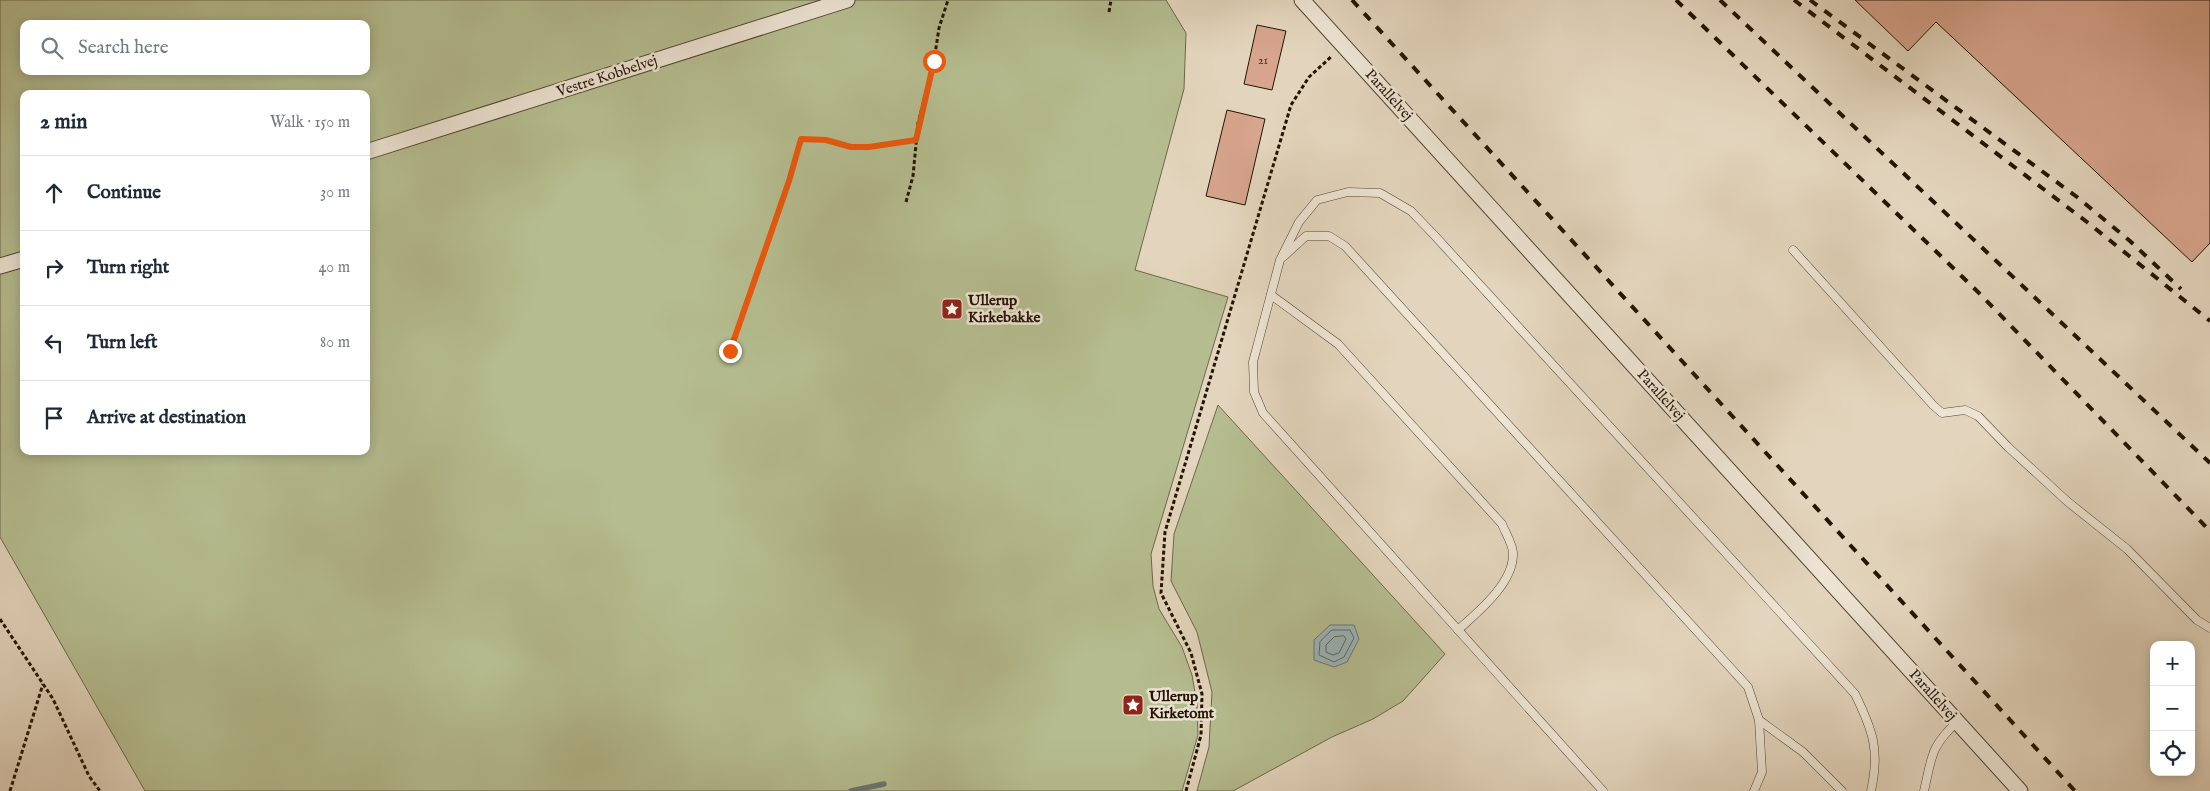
<!DOCTYPE html>
<meta charset="utf-8">
<style>
:root{--surface:#fff;--page:#f6f6f7;--text:#1f2937;--muted:#747a83;--line:#e0e1e3}
body{margin:0;font-family:"IM FELL English",serif;background:var(--page);color:var(--text)}
.controls{position:absolute;right:15px;bottom:15px;display:grid;overflow:hidden;border-radius:10px;box-shadow:0 2px 12px #0003}
.controls button{width:45px;height:45px;display:grid;place-items:center;padding:0;border:0;border-bottom:1px solid var(--line);background:var(--surface);color:var(--text);font:25px sans-serif}
.stop{position:absolute;width:15px;height:15px;margin:-11px;border:4px solid #ea580c;border-radius:50%;background:#fff}
.stop.end{background:#ea580c;border-color:#fff;box-shadow:0 1px 5px #0008}
.list{margin:0;padding:0;list-style:none}
h2{display:flex;justify-content:space-between;align-items:center;height:65px;margin:0;padding:0 20px;font-size:21px}
h2 small{font-size:16px;font-weight:400;color:var(--muted)}
.list li{display:grid;grid-template-columns:32px 1fr auto;gap:15px;align-items:center;box-sizing:border-box;height:75px;padding:0 20px;border-top:1px solid var(--line)}
.list b{display:block;font-size:19px;white-space:nowrap}
.list em{font-size:16px;font-style:normal;color:var(--muted)}
.icon{flex:none;width:28px;height:28px;fill:none;stroke:currentColor;stroke-width:2;stroke-linecap:round;stroke-linejoin:round}
.map{position:relative;flex:none;width:2210px;height:791px;overflow:hidden}
.search{position:absolute;background:var(--surface);box-shadow:0 2px 12px #0003;left:20px;top:20px;width:350px;height:55px;display:flex;align-items:center;gap:12px;box-sizing:border-box;padding:0 18px;border-radius:10px;color:var(--muted);font-size:19px}
.panel{position:absolute;background:var(--surface);box-shadow:0 2px 12px #0003;left:20px;top:90px;width:350px;height:365px;border-radius:10px}
.map>svg:first-child{display:block}
.green{fill:#b5bd90;stroke:#6c6849;fill-rule:evenodd}
.water{fill:#9ab6bc;stroke:#6a7572}
.lines{fill:none;stroke-linecap:round;stroke-linejoin:round}
.shore{stroke:#5e655f;stroke-width:1}
.stream{stroke:#6a7572;stroke-width:5.5}
.building{fill:#d7a48d;stroke:#221402}
.lane-casing{stroke:#524431;stroke-width:9}
.street-casing{stroke:#524431;stroke-width:17}
.path{stroke:#221402;stroke-width:3;stroke-dasharray:4 2.5;stroke-linecap:butt}
.lane{stroke:#ede4d4;stroke-width:8}
.street{stroke:#ede4d4;stroke-width:15}
.rail{stroke:#221402;stroke-width:4;stroke-dasharray:9 9;stroke-linecap:butt}
.route{stroke:#ea580c;stroke-width:6}
.labels{text-anchor:middle;dominant-baseline:central;stroke-width:5;stroke-linejoin:round;paint-order:stroke}
.number-label{font-size:12px;fill:#4f3825}
.street-label{font-size:15px;fill:#221402;stroke:#ede4d4}
.poi-label{font-size:15px;font-weight:bold;fill:#221402;stroke:#ede4d4;text-anchor:start}
</style>
<div class="map">
<svg width="2210" height="791" viewBox="0 0 2210 791">
<rect width="100%" height="100%" fill="#e3d5bd"/>
<filter id="stains"><feTurbulence type="fractalNoise" baseFrequency=".004" numOctaves="4"/><feColorMatrix values="0 0 0 0 .2 0 0 0 0 .09 0 0 0 0 .02 0 0 0 .5 -.17"/></filter>
<radialGradient id="worn" r=".72"><stop offset=".6" stop-color="#630" stop-opacity="0"/><stop offset="1" stop-color="#630" stop-opacity=".3"/></radialGradient>
<g class="green">
<path d="M 0,0 L 1166,0 L 1186,33 L 1184,89 L 1135,270 L 1228,297 L 1151,554 L 1153,586 L 1159,609 L 1182,647 L 1192,675 L 1197,704 L 1198,735 L 1182,791 L 145,791 L 0,537 ZM 24,24 L 366,24 L 366,71 L 24,71 ZM 24,94 L 366,94 L 366,451 L 24,451 Z"/>
<path d="M 1218,405 L 1445,654 L 1403,701 L 1373,719 L 1332,737 L 1233,791 L 1197,791 L 1209,747 L 1212,692 L 1197,632 L 1171,581 L 1174,534 Z"/>
</g>
<path class="water" d="M 1330,625 L 1354,625 L 1359,639 L 1347,662 L 1334,667 L 1314,660 L 1314,640 Z"/>
<g class="lines">
<g class="shore">
<path d="M 1332,630 L 1350,630 L 1354,638 L 1344,657 L 1334,662 L 1319,655 L 1320,642 Z"/>
<path d="M 1344,636 L 1346,639 L 1339,653 L 1333,655 L 1326,652 L 1326,645 L 1334,637 Z"/>
</g>
<path class="stream" d="M 851,791 L 884,784"/>
</g>
<g class="building">
<path d="M 1855,0 L 2210,0 L 2210,243 L 2192,262 L 1936,22 L 1908,51 Z"/>
<path d="M 1257,25 L 1286,31 L 1272,90 L 1244,84 Z"/>
<path d="M 1227,110 L 1265,119 L 1245,205 L 1206,196 Z"/>
</g>
<g class="lines">
<g class="lane-casing">
<g id="lane">
<path d="M 1793,250 L 1933,405 L 1942,413 L 1965,410 L 1978,416 L 2008,447 L 2068,502 L 2127,549 L 2197,620 L 2210,628"/>
<path d="M 1283,257 L 1306,236 L 1329,236 L 1345,246 L 1748,687 L 1759,720 L 1762,772 L 1754,791"/>
<path d="M 1271,295 L 1338,344 L 1502,524 C 1505,532 1513,545 1513,553 C 1514,583 1478,612 1458,630"/>
<path d="M 1759,720 L 1803,752 L 1842,791"/>
<path d="M 1603,791 L 1263,413 L 1254,392 L 1253,362 L 1280,260 L 1299,222 L 1317,200 L 1348,192 L 1380,193 L 1411,211 L 1435,236 L 1855,694 C 1873,731 1880,750 1871,791"/>
<path d="M 1924,791 C 1932,757 1930,747 1957,722"/>
</g>
</g>
<g class="street-casing">
<g id="street">
<path d="M 1302,0 L 2020,791"/>
<path d="M 366,152 L 847,0"/>
<path d="M 0,266 L 24,259"/>
</g>
</g>
<g class="path">
<path d="M 1109,12 L 1111,0"/>
<path d="M 906,202 L 913,176 L 918,123 L 934,61 L 939,28 L 948,0"/>
<path d="M 730,351 L 789,181 L 801,139 L 826,140 L 851,147 L 869,147 L 916,140"/>
<path d="M 0,619 L 53,699 L 89,776 L 100,791"/>
<path d="M 10,791 L 43,684"/>
<path d="M 1186,791 L 1201,735 L 1202,694 L 1191,653 L 1161,593 L 1165,532 L 1291,105 L 1309,77 L 1332,56"/>
</g>
<use href="#lane" class="lane"/>
<use href="#street" class="street"/>
<g class="rail">
<path d="M 1352,0 L 2075,791"/>
<path d="M 1676,0 L 1979,293 L 2210,531"/>
<path d="M 1720,0 L 2210,463"/>
<path d="M 1794,0 L 2087,222 L 2210,321"/>
<path d="M 1810,0 L 2077,197 L 2130,241 L 2181,289"/>
</g>
</g>
<g class="lines">
<path class="route" d="M 730,351 L 789,181 L 801,139 L 826,140 L 851,147 L 869,147 L 916,140 L 934,61"/>
</g>
<defs>
<g id="sight-square" transform="scale(1.125)"><rect x="-9" y="-9" width="18" height="18" rx="4" fill="#8f2418" stroke="#ede4d4"/><path d="M0-6L1.8-2.2L6-1.7L2.9 1.2L3.7 5.4L0 3.3L-3.7 5.4L-2.9 1.2L-6-1.7L-1.8-2.2Z" fill="#fff"/></g>
</defs>
<g fill-rule="evenodd">
<use href="#sight-square" x="952" y="309"/>
<use href="#sight-square" x="1133" y="705"/>
</g>
<g class="labels">
<g class="number-label">
<text x="1263" y="60">21</text>
</g>
<g class="street-label">
<text transform="translate(607 76) rotate(-18)">Vestre Kobbelvej</text>
<text transform="translate(1389 95) rotate(48)">Parallelvej</text>
<text transform="translate(1661 395) rotate(48)">Parallelvej</text>
<text transform="translate(1933 695) rotate(48)">Parallelvej</text>
</g>
<g class="poi-label">
<text x="968" y="300">Ullerup<tspan x="968" dy="17">Kirkebakke</tspan></text>
<text x="1149" y="696">Ullerup<tspan x="1149" dy="17">Kirketomt</tspan></text>
</g>
</g>
<rect width="100%" height="100%" filter="url(#stains)"/>
<rect width="100%" height="100%" fill="url(#worn)"/>
</svg>
<div class="controls">
<button>+</button>
<button>−</button>
<button><svg class="icon" aria-label="locate" viewBox="0 0 24 24"><circle cx="12" cy="12" r="6"/><path d="M12 2v4M12 18v4M2 12h4M18 12h4"/></svg></button>
</div>
<div class="stop" style="left:934px;top:61px"></div>
<div class="stop end" style="left:730px;top:351px"></div>
<div class="search"><svg class="icon" aria-label="search" viewBox="0 0 24 24"><circle cx="10" cy="10" r="6"/><path d="M15 15l6 6"/></svg>Search here</div>
<section class="panel">
<h2>2 min<small>Walk · 150 m</small></h2>
<ul class="list">
<li><svg class="icon" aria-label="ahead" viewBox="0 0 24 24"><path d="M12 20V5M6 11l6-6 6 6"/></svg><div><b>Continue</b></div><em>30 m</em></li>
<li><svg class="icon" aria-label="right" viewBox="0 0 24 24"><path d="M7 20v-9h11M14 6l5 5-5 5"/></svg><div><b>Turn right</b></div><em>40 m</em></li>
<li><svg class="icon" aria-label="left" viewBox="0 0 24 24"><path d="M17 20v-9H6M10 6l-5 5 5 5"/></svg><div><b>Turn left</b></div><em>80 m</em></li>
<li><svg class="icon" aria-label="arrive" viewBox="0 0 24 24"><path d="M6 21V4h12l-3 4 3 4H6"/></svg><div><b>Arrive at destination</b></div></li>
</ul>
</section>
</div>
